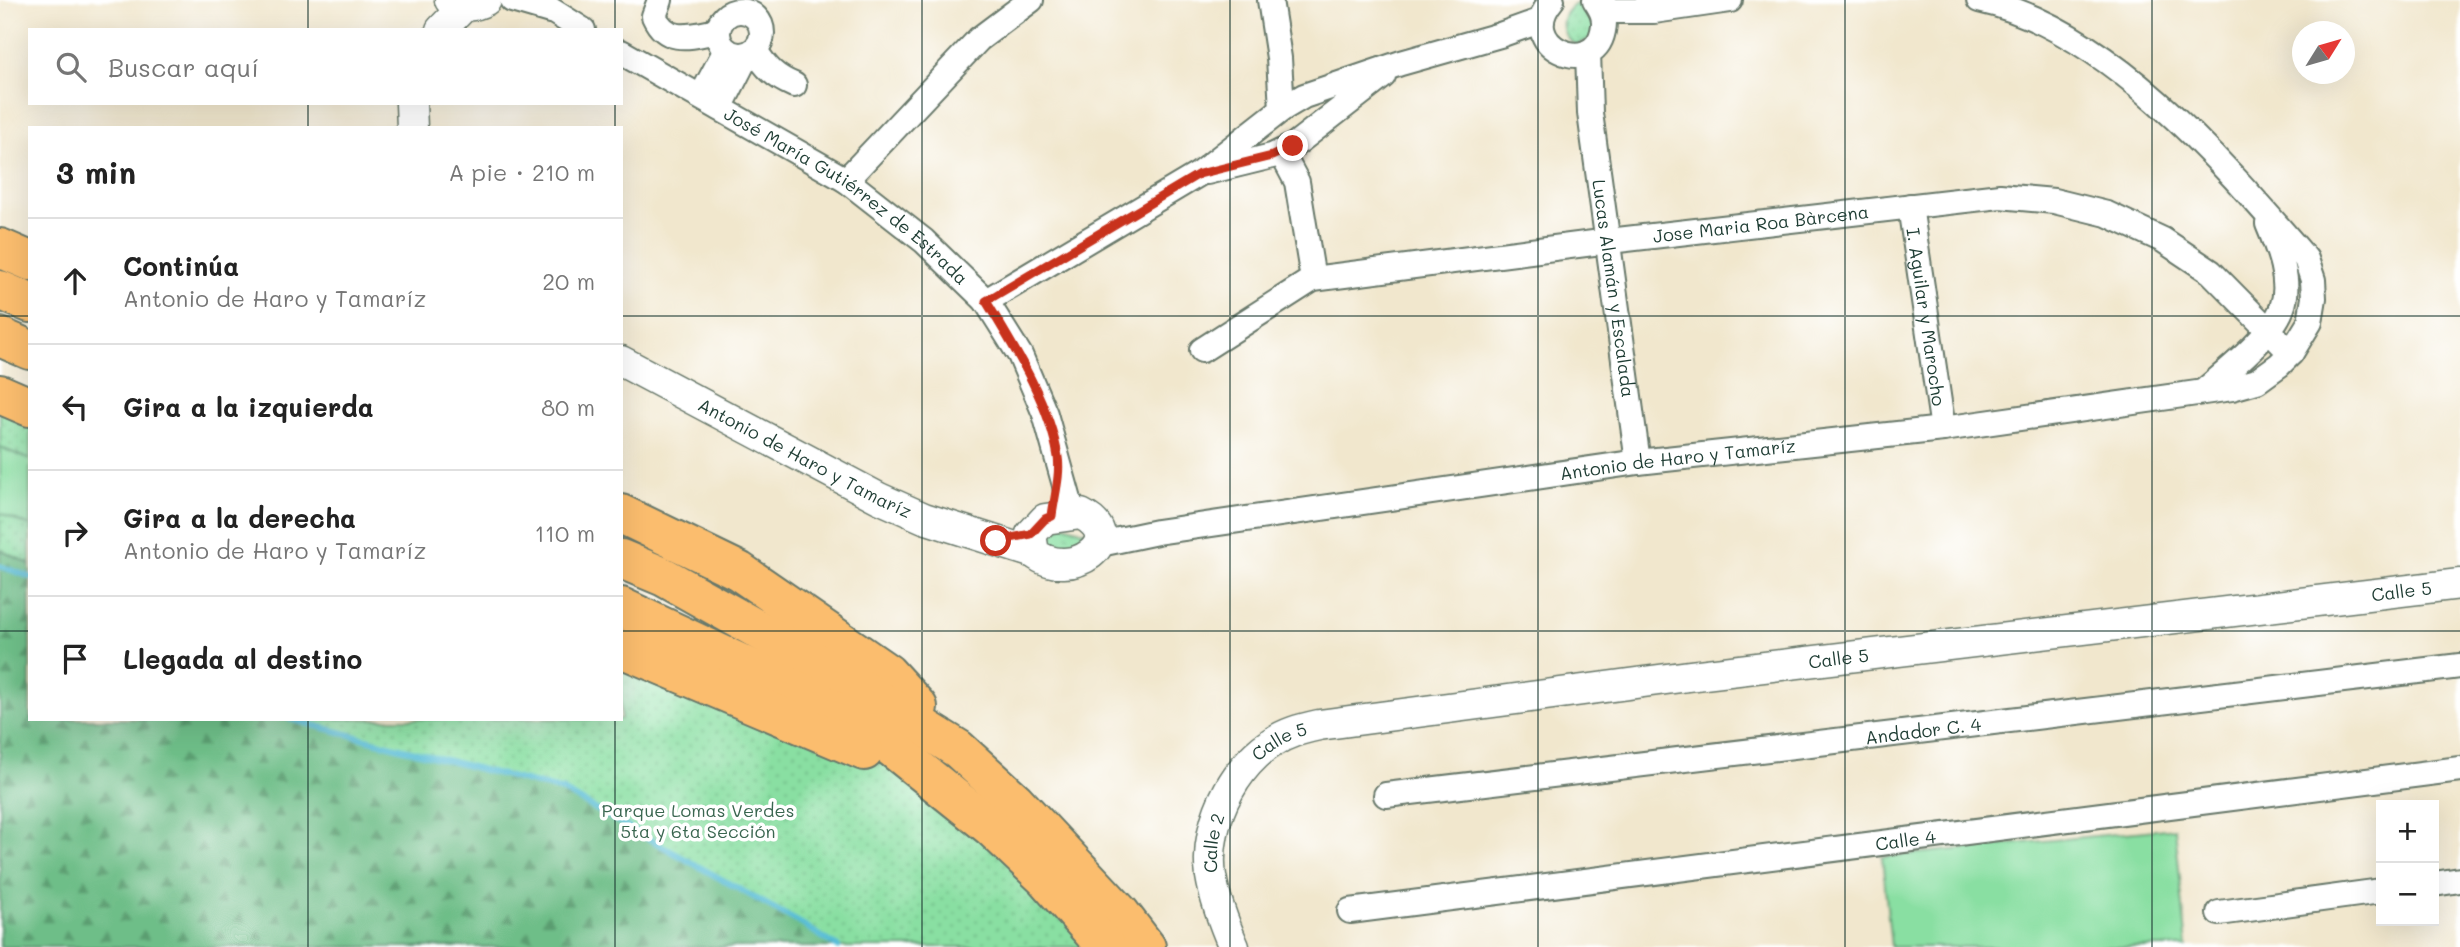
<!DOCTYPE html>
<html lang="es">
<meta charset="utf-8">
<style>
:root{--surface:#fff;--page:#f6f6f6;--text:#222;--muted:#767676;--line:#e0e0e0}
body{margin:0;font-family:Mali,sans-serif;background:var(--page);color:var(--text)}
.controls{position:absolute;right:21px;bottom:21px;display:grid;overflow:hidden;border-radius:0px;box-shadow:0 7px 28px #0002}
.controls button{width:63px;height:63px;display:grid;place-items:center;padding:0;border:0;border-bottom:2px solid var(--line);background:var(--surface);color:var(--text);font:35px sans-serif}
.compass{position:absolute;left:2292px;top:21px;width:63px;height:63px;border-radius:50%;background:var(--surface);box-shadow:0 7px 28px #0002;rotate:53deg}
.stop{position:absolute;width:21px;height:21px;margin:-16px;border:5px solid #c8321e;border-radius:50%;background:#fff}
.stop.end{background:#c8321e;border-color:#fff;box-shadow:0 2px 7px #0008}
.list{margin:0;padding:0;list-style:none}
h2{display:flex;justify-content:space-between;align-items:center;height:91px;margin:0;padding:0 28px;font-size:30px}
h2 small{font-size:23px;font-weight:400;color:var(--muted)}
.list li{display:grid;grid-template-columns:46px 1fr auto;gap:21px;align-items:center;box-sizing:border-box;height:126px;padding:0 28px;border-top:2px solid var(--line)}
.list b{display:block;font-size:26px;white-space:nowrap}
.list p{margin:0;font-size:23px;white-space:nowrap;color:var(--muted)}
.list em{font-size:23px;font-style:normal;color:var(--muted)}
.icon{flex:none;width:38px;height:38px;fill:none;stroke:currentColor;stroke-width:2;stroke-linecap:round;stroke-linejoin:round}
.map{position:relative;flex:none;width:2460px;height:947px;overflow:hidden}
.search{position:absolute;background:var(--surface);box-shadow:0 7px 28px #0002;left:28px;top:28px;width:595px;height:77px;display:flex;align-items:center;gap:18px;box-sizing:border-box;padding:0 24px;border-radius:0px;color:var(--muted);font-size:26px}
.panel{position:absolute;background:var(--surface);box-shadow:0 7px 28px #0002;left:28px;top:126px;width:595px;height:595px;border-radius:0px}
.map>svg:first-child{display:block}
.grass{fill:url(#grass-dots);stroke:#548e6b;stroke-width:2}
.forest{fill:url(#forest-firs);stroke:#467e5e;stroke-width:2}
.pitch{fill:#89dfa2;stroke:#548e6b;stroke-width:2}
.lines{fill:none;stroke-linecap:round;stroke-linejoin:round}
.stream{stroke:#57bcd5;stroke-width:6}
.minor-casing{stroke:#68786a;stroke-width:28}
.tertiary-casing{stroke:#68786a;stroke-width:33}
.motorway-casing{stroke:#68786a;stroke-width:42}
.minor{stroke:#fff;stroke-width:24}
.tertiary{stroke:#fff;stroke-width:30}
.motorway{stroke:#fbbd6e;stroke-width:38}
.route{stroke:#c8321e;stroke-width:9}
.grid{fill:none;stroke:#1f3d34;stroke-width:2;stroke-opacity:0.55}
.labels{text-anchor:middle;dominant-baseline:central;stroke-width:7;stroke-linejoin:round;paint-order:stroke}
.street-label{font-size:18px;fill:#1f3d34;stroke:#fff}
.park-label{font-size:18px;fill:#3a6650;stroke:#fff}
</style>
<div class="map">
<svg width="2460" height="947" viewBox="0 0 2460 947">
<defs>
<pattern id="grass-dots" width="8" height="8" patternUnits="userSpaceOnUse" patternTransform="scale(1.75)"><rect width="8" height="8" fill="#89dfa2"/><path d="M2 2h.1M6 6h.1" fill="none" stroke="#76c08c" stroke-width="1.8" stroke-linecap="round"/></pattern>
<pattern id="forest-firs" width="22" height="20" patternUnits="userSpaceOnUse" patternTransform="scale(1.75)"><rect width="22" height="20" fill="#6ebe88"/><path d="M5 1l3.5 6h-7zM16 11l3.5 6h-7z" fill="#5a9c70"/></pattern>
</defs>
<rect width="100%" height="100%" fill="#fff"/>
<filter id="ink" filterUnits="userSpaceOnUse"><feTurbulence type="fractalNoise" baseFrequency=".0143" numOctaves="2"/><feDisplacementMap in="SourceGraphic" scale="14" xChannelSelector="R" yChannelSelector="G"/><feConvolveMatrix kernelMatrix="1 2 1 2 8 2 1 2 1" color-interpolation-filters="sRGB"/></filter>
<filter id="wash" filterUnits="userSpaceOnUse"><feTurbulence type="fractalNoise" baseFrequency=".00686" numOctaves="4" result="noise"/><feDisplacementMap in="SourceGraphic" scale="28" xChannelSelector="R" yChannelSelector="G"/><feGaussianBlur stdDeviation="1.57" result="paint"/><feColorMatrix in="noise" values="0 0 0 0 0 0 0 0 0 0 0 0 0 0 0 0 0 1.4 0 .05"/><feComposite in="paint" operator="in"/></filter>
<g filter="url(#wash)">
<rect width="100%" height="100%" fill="#f1e7cd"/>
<g class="grass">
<path d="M 1581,2 L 1588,2 L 1605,32 L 1576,45 C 1556,32 1559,10 1581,2 Z"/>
<path d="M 0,395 L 30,408 L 30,719 L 621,719 L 621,648 L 933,780 L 1106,947 L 0,947 Z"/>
<path d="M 1045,519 L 1100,536 L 1069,563 L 1031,534 Z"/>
</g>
<path class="forest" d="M 0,550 L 30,564 L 30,719 L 290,719 L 563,791 L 800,923 L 838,947 L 0,947 Z"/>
<g class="pitch">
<path d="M 0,447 L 30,460 L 30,526 L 0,513 Z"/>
<path d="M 2175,828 L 2187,947 L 1891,947 L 1882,857 Z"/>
</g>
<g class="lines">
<g class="stream">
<path d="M 0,566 L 30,577"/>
<path d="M 290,719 L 563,791 L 800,923 L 838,947"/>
</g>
</g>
</g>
<g filter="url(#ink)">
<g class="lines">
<g class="minor-casing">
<g id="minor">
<path d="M 512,0 L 550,11"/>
<path d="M 535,0 L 583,30"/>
<path d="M 660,0 L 654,16 C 667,45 691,36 718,31"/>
<path d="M 1270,0 L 1279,58 L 1282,109"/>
<path d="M 1552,0 C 1514,45 1593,80 1603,31 C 1606,18 1602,10 1595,0"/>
<path d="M 1603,11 L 1654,11 L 1730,0"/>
<circle cx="740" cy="33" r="22"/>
<path d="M 755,50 C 766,68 775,77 794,85"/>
<path id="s1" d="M 621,52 L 846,180 L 924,241 L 986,301 L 1020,355 L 1045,414 L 1073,514"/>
<path id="s2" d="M 1588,52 L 1590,113 L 1638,462"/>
<path d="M 701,97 L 726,50"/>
<path d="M 720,108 L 747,55"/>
<path d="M 1281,152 L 1297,182 L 1313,279"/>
<path d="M 1207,172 L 1272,156 L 1293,146 L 1383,76"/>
<path d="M 846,180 L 979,39 L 1031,0"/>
<path id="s3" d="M 1910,206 L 1943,429"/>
<path d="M 986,301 L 1199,174 L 1282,109 L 1304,96 L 1401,63 L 1500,35 L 1542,20"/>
<path id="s4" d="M 1202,350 L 1313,279 L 1609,241 L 2000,196 L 2054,201 L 2107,214 L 2163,240 L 2211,272 L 2291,353"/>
<path d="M 2204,391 C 2226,372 2272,336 2282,308 C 2292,282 2278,248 2268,224"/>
<path id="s5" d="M 1100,544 L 1157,532 L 1638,462 L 1943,429 L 2232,388 L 2257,381 L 2279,365 L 2291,353 L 2310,322 L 2314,298 L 2313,280 L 2306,259 C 2223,163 2108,28 1979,0"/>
<path id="s6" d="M 1386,795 L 2460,666"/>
<path d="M 2434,884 L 2460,880"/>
<path id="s7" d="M 1350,911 L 2460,769"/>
<path d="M 2219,913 L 2381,891"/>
</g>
</g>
<g class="tertiary-casing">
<g id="tertiary">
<path d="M 450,0 C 462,7 474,7 486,0"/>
<path d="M 441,30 L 464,6"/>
<path d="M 411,103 L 412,128"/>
<path id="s8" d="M 621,361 L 879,498 L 924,518 L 1034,553"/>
<path d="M 1081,514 C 1131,539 1071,583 1034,553 L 1031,534 L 1045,519 Z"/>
<path id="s9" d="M 1234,947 C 1224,924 1215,901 1211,876 C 1203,821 1239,751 1293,732 C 1301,729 1310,727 1319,725 L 1689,676 L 2460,584"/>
</g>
</g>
<g class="motorway-casing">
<g id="motorway">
<path d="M 0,248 L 30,261"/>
<path d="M 0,290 L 30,303"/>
<path d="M 0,337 L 30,350"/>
<path d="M 0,394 L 30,407"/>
<path d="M 621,514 L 739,571 L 887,673 L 918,707"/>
<path d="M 621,559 L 664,577 L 839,675 L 958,749 L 1015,801 L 1120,913 L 1146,947"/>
<path d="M 621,607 L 801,692 L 848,718 L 890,746 L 991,827 L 1045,878 L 1106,947"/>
<path d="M 621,648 L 864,751"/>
</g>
</g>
<use href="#minor" class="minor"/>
<use href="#tertiary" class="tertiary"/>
<use href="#motorway" class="motorway"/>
</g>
</g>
<g class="lines" filter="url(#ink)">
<path class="route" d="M 996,541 L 1031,534 L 1045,519 L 1052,516 C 1054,498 1061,475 1058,457 C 1050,404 1014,347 986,301 L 1199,174 L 1272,156 L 1293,146"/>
</g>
<path class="grid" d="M 308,0 L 308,30M 615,0 L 615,30M 922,0 L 922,947M 1230,0 L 1230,947M 1538,0 L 1538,947M 1845,0 L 1845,947M 2152,0 L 2152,947M 308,103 L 308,128M 615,103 L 615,128M 0,316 L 30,316M 621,316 L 2460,316M 0,631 L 30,631M 621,631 L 2460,631M 308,719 L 308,947M 615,719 L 615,947"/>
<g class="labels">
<g class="street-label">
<text stroke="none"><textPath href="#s1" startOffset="268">José María Gutiérrez de Estrada</textPath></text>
<text stroke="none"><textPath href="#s4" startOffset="583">Jose Maria Roa Bàrcena</textPath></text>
<text stroke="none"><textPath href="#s2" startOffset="238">Lucas Alamán y Escalada</textPath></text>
<text stroke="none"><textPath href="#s3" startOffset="112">I. Aguilar y Marocho</textPath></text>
<text stroke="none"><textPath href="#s8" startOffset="208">Antonio de Haro y Tamaríz</textPath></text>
<text stroke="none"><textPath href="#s5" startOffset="584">Antonio de Haro y Tamaríz</textPath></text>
<text stroke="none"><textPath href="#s9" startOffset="1370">Calle 5</textPath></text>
<text stroke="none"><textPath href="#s9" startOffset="803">Calle 5</textPath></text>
<text stroke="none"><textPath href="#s6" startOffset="541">Andador C. 4</textPath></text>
<text stroke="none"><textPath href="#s9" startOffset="236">Calle 5</textPath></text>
<text stroke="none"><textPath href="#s7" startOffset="560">Calle 4</textPath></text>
<text stroke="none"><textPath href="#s9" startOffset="108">Calle 2</textPath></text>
</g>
<g class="park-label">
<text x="698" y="810">Parque Lomas Verdes<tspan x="698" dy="21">5ta y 6ta Sección</tspan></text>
</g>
</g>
</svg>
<div class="controls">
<button>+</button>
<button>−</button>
</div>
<svg class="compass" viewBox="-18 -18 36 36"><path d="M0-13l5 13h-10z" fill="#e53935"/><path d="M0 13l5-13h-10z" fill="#767676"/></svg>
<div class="stop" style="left:996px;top:541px"></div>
<div class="stop end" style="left:1293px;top:146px"></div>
<div class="search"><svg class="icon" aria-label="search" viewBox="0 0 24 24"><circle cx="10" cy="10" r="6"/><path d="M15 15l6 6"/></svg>Buscar aquí</div>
<section class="panel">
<h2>3 min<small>A pie · 210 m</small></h2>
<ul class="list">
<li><svg class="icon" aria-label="ahead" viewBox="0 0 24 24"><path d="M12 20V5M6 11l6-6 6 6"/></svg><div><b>Continúa</b><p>Antonio de Haro y Tamaríz</p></div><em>20 m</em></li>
<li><svg class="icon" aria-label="left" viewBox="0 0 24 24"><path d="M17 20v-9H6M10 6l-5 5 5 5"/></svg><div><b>Gira a la izquierda</b></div><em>80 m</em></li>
<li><svg class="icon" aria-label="right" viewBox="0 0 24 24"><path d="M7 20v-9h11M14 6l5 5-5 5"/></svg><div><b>Gira a la derecha</b><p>Antonio de Haro y Tamaríz</p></div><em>110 m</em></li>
<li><svg class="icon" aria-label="arrive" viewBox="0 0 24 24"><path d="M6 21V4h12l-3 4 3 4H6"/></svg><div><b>Llegada al destino</b></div></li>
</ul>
</section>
</div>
